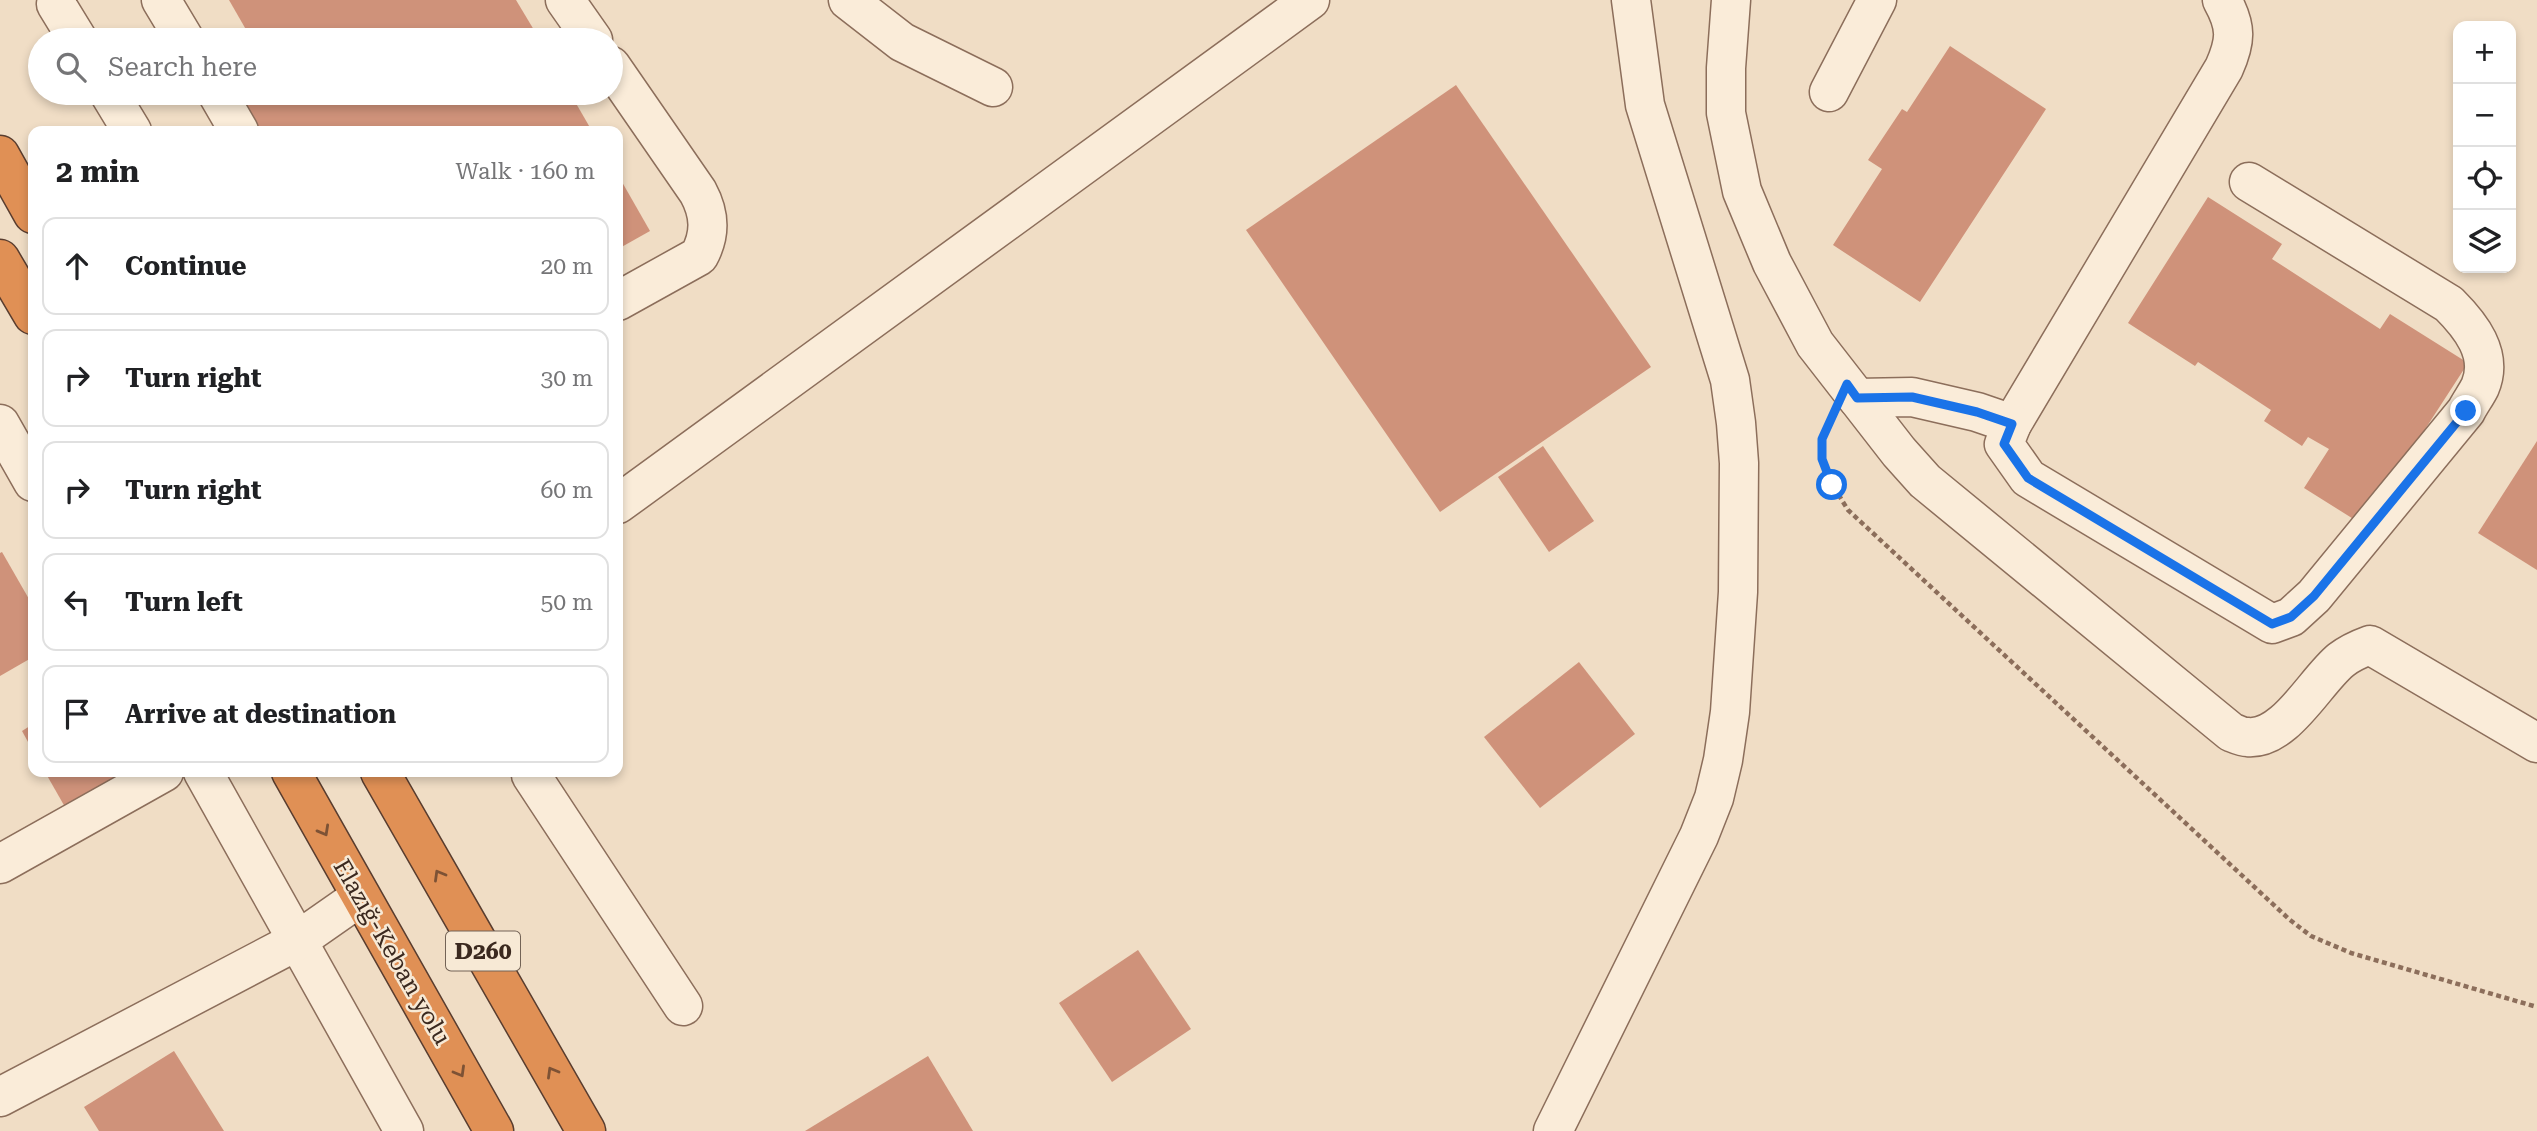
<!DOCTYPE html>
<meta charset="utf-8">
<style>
:root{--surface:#fff;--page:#f6f6f6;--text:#202124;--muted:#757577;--line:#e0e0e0}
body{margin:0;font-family:"Roboto Serif",serif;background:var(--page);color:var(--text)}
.controls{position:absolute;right:21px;top:21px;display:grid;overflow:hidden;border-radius:14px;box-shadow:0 4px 10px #0003}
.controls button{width:63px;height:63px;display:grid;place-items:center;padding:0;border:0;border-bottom:2px solid var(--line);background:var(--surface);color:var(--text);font:35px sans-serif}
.stop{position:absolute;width:21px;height:21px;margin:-16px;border:5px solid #1a73e8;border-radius:50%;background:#fff}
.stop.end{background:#1a73e8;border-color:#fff;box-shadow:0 2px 7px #0008}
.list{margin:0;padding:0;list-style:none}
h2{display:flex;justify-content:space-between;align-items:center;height:91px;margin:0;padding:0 28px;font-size:30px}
h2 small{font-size:23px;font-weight:400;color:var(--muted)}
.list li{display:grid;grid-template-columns:46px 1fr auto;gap:21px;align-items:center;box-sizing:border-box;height:98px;margin:0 14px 14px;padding:0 14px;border:2px solid var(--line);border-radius:14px}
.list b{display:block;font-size:26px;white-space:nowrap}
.list em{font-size:23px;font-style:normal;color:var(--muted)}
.icon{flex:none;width:38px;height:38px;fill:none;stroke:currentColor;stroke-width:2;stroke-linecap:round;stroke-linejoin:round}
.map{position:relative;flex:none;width:2537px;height:1131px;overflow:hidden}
.search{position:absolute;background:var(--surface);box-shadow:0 4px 10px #0003;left:28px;top:28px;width:595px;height:77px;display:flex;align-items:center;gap:18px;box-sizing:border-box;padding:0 24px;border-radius:38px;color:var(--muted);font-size:26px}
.panel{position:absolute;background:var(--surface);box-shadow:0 4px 10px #0003;left:28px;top:126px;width:595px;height:651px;border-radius:14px}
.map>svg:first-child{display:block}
.building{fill:#cf927a}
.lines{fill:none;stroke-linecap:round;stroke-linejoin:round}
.minor-casing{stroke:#8c6e5b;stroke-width:41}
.highway-casing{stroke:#593d2f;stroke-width:41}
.path{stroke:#8c6e5b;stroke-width:4.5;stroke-dasharray:5 3.5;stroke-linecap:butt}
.minor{stroke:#faecd9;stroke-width:38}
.highway{stroke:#e09055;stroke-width:38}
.oneway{stroke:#7d5235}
.route{stroke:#1a73e8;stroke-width:9}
.labels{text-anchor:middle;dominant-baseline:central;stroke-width:5;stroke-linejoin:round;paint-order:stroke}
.shield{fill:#f7e9d5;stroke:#736356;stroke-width:2}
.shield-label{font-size:23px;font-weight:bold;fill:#3b291f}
.street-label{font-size:24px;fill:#3b291f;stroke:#f7e9d5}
</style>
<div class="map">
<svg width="2537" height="1131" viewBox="0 0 2537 1131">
<rect width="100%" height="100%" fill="#f0ddc5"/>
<g class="building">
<path d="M 229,0 L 516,0 L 540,40 L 252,40 Z"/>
<path d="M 1950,46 L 2046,109 L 1920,302 L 1833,245 L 1882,169 L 1868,160 L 1902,109 L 1907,112 Z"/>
<path d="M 1456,85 L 1651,367 L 1440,512 L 1246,230 Z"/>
<path d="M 228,93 L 570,93 L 592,131 L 250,131 Z"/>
<path d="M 618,175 L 650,231 L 618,249 Z"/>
<path d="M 2208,197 L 2282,244 L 2272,259 L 2380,329 L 2390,314 L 2468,363 L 2363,525 L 2304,488 L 2329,449 L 2308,437 L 2302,446 L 2264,421 L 2271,410 L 2198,362 L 2195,366 L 2128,323 Z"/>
<path d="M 2537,441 L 2537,570 L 2478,533 Z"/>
<path d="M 1543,446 L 1594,521 L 1549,552 L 1498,477 Z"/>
<path d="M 2,552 L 33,606 L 33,657 L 0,676 L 0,553 Z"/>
<path d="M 1579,662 L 1635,734 L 1540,808 L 1484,737 Z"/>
<path d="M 33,724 L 33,751 L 22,731 Z"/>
<path d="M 45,772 L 116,772 L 119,776 L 65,807 Z"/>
<path d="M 1138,950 L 1191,1029 L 1112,1082 L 1059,1003 Z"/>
<path d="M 174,1051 L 224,1131 L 99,1131 L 84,1107 Z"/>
<path d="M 928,1056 L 973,1131 L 805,1131 Z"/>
</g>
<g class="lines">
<g class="minor-casing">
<g id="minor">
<path d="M 57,0 L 56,4 L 78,40"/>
<path d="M 161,0 L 185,40"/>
<path d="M 565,0 L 593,40"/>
<path d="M 848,0 L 902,42 L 993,87"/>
<path d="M 1731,0 L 1726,68 L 1726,113 L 1742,191 L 1772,263 L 1815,344 L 1899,452 L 1925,481 L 2231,732 C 2236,734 2242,737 2247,737 C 2285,741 2315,681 2341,660 C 2350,653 2359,649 2370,645 L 2537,743"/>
<path d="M 2222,0 C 2237,27 2236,41 2224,68 L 2012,424 L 2004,444 L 2028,478 L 2272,624 L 2291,617 L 2314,596 L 2466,411 C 2470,403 2476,395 2480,387 C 2494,354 2470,325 2449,304 L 2249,182"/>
<path d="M 611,66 L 698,192 C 710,214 711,234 699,256 L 618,301"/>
<path d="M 1829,92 L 1877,0"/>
<path d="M 109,93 L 132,131"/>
<path d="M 217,93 L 239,131"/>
<path d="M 1857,398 L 1912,397 L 1977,412 L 2012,424"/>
<path d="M 0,424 L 33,482"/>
<path d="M 618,504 L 1310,0"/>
<path d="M 203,772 L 404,1131"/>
<path d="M 532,772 L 531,775 L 683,1006"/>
<path d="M 0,864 L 164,772"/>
<path d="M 0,1097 L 297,941 L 360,897"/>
<path d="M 1553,1131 L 1699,836 L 1714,798 L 1723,760 L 1730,712 L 1738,592 L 1739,463 L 1736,423 L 1730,380 L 1645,105 L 1631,0"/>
</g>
</g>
<g class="highway-casing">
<g id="highway">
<path d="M 0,155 L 33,214"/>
<path d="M 0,259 L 33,315"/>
<path d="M 291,772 L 494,1131"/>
<path d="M 380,772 L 586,1131"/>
</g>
</g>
<path class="path" d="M 1829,423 C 1813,458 1829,479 1848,510 L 2290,920 L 2311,936 L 2351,953 L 2537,1007"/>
<use href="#minor" class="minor"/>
<use href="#highway" class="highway"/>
</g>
<defs><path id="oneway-chevron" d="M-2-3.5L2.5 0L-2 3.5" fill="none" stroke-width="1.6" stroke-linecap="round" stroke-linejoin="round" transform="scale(1.75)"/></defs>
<g class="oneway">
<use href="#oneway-chevron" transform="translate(324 831) rotate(61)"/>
<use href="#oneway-chevron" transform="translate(439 875) rotate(-120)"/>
<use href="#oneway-chevron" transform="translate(460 1072) rotate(60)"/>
<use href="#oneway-chevron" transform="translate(552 1072) rotate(-120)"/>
</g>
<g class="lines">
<path class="route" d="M 1832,485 L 1822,459 L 1822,439 L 1847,384 L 1857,398 L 1912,397 L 1977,412 L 2012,424 L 2004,444 L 2028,478 L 2272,624 L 2291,617 L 2314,596 L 2466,411"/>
</g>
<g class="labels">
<rect class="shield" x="446" y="931.5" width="74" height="39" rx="5"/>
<g class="shield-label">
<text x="483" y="951">D260</text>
</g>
<g class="street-label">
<text transform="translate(392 952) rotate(60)">Elazığ-Keban yolu</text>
</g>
</g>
</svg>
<div class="controls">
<button>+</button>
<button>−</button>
<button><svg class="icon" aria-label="locate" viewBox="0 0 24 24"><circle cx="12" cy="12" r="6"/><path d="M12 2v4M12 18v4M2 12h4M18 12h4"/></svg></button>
<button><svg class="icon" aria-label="layers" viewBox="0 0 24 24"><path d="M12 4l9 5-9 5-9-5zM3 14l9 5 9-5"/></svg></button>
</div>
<div class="stop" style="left:1832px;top:485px"></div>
<div class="stop end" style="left:2466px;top:411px"></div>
<div class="search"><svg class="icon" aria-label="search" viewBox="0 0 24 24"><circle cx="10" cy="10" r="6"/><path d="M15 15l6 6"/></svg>Search here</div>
<section class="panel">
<h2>2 min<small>Walk · 160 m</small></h2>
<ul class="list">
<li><svg class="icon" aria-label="ahead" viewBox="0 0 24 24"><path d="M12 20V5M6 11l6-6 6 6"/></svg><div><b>Continue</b></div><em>20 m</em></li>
<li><svg class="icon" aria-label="right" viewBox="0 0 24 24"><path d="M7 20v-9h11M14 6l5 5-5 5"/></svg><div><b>Turn right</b></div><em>30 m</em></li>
<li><svg class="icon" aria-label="right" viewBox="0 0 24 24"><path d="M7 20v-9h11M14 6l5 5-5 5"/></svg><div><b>Turn right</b></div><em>60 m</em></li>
<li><svg class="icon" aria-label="left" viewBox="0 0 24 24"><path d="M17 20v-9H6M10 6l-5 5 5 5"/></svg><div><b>Turn left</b></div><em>50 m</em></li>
<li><svg class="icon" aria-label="arrive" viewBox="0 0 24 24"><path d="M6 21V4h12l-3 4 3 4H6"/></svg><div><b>Arrive at destination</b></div></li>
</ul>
</section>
</div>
